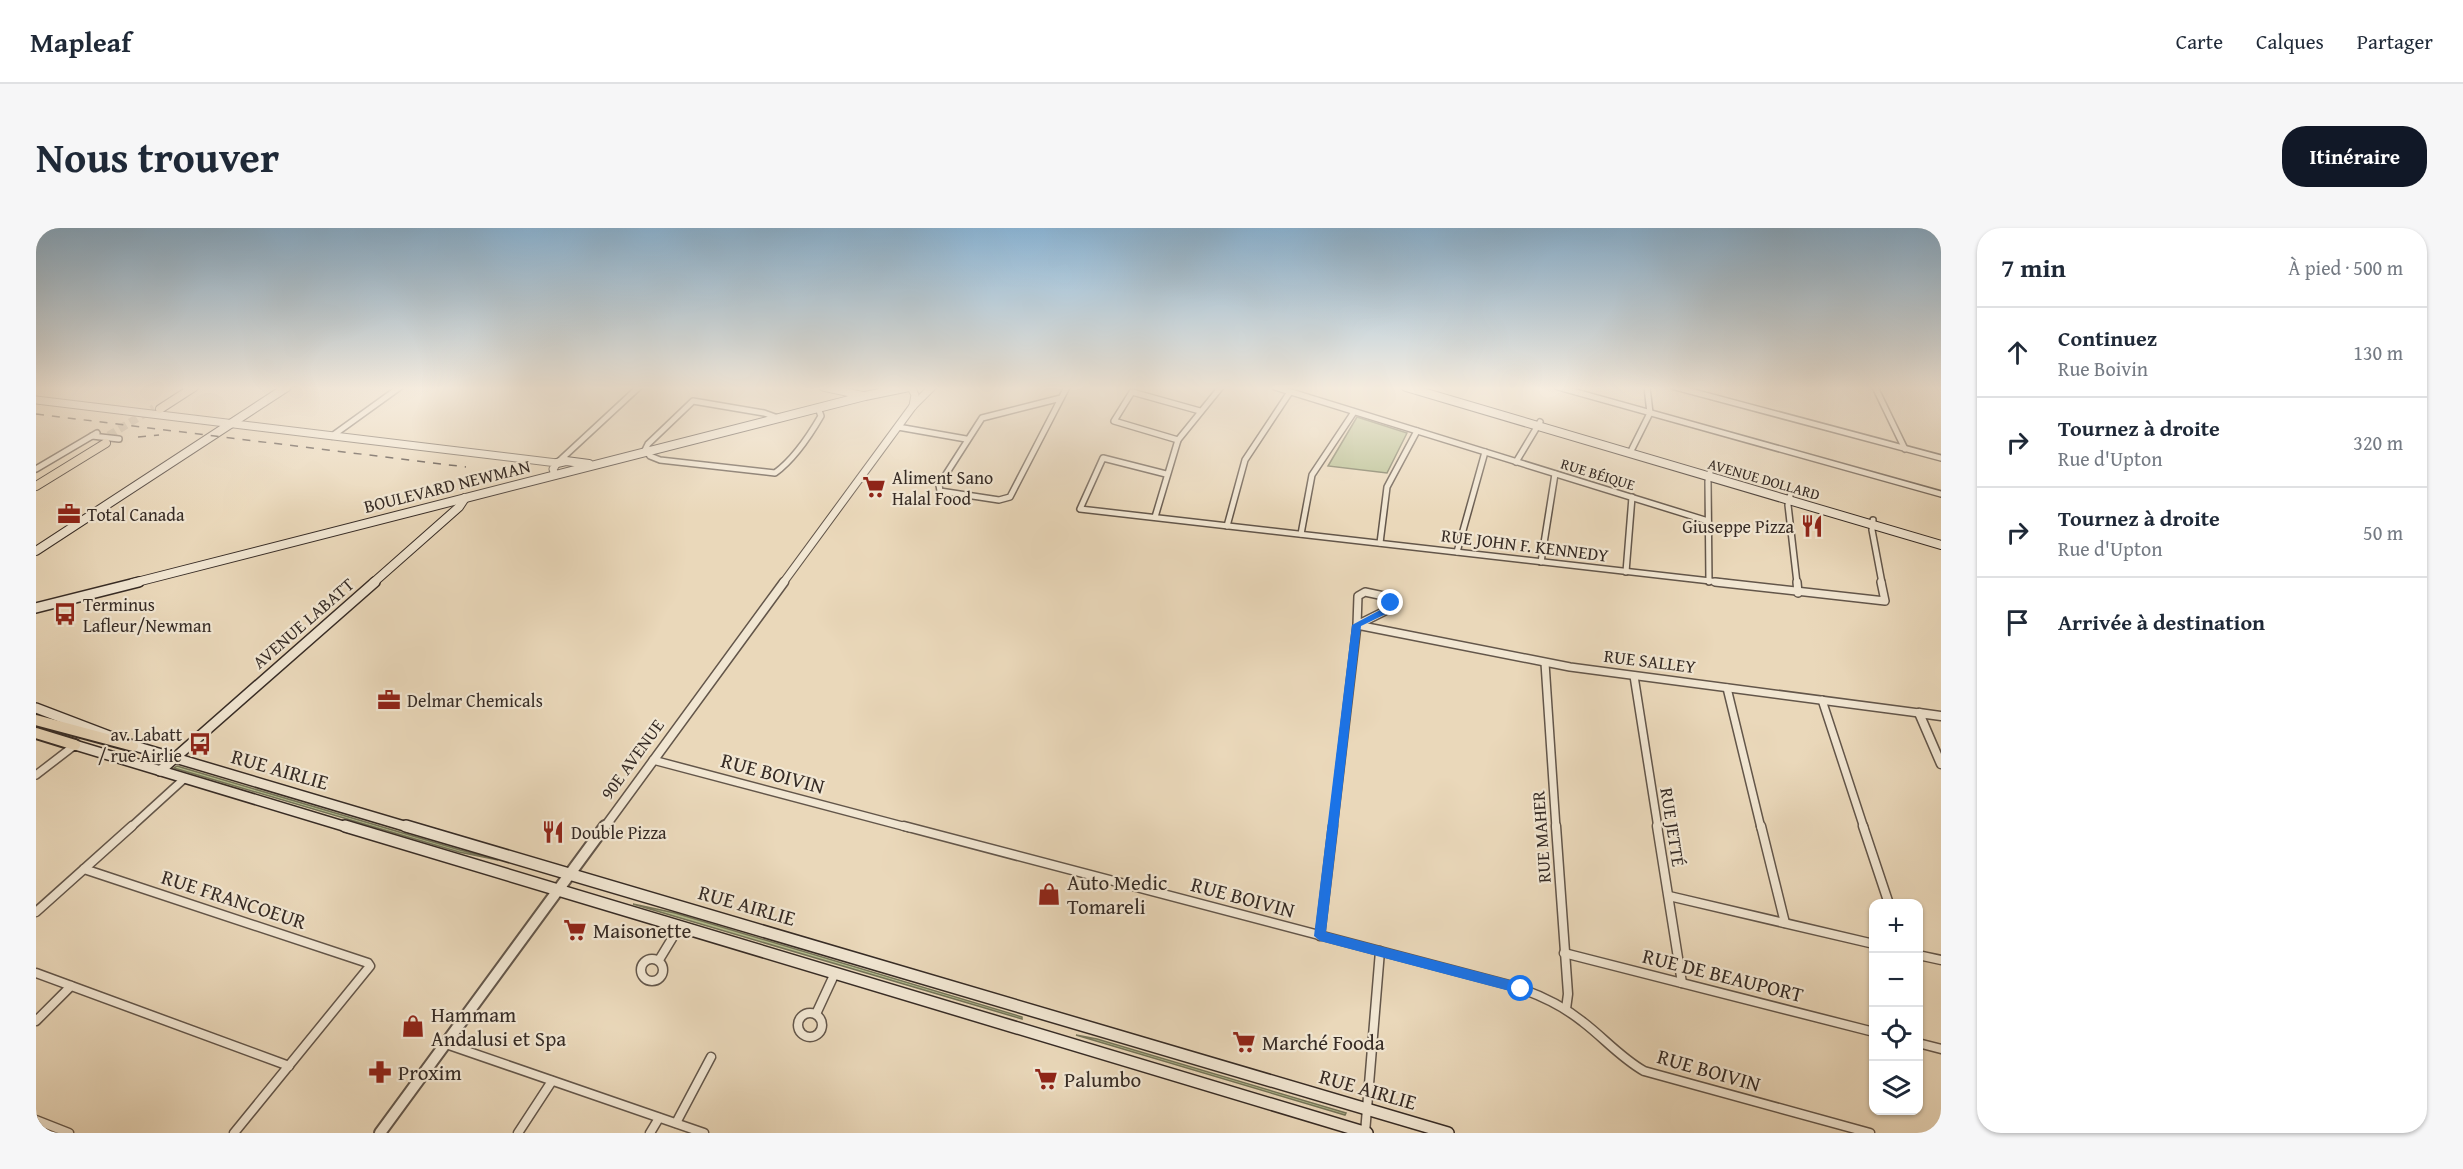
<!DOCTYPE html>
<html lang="fr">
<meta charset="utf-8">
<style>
:root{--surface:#fff;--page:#f6f6f7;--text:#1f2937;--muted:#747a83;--line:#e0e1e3;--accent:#111827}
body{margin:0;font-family:"Gentium Book Plus",serif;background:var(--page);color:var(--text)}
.controls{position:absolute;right:18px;bottom:18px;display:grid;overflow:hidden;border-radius:12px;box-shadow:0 2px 4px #0004}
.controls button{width:54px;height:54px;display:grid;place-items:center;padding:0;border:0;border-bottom:2px solid var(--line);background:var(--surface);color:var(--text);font:30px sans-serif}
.stop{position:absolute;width:18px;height:18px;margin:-14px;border:4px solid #1a73e8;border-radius:50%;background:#fff}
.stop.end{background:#1a73e8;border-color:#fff;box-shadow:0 2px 6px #0008}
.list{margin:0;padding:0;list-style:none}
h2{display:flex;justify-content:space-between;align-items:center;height:78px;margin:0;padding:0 24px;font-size:26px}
h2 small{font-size:20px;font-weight:400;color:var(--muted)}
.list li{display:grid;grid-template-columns:39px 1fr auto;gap:18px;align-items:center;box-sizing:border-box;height:90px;padding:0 24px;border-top:2px solid var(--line)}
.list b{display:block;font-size:22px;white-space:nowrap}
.list p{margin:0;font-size:20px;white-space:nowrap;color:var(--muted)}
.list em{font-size:20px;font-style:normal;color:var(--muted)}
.icon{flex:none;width:33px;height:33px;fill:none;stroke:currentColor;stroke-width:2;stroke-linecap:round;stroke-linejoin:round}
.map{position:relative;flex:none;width:1905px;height:905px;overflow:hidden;border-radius:24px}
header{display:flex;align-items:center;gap:36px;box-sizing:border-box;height:84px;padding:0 30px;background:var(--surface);border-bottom:2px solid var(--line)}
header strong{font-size:28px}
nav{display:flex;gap:33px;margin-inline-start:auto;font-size:21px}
.intro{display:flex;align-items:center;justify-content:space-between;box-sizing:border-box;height:144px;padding:0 36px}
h1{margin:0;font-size:42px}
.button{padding:15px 27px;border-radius:24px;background:var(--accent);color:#fff;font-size:21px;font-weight:700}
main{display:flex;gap:36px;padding:0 36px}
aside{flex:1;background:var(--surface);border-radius:24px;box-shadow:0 2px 4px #0004}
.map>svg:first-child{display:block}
.green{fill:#b6bf90;stroke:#76755a;stroke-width:1.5}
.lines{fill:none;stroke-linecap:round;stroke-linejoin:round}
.trunk-tunnel{stroke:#c6b59c;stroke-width:8;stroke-dasharray:8 4.5;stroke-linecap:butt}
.minor-far2-casing{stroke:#63564a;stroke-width:8}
.minor-far1-casing{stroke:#63564a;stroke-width:10}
.minor-casing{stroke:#63564a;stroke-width:11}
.tertiary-far2-casing{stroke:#63564a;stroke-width:9}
.tertiary-far1-casing{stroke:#63564a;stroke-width:11}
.tertiary-casing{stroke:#63564a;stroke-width:14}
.secondary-far2-casing{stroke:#362b25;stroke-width:10}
.secondary-far1-casing{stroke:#362b25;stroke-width:12}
.secondary-casing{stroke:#362b25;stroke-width:14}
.trunk-far1-casing{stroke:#362b25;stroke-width:10}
.trunk-casing{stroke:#362b25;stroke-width:14}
.minor-far2{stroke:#f1e6d2;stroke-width:5}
.minor-far1{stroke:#f1e6d2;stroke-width:7}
.minor{stroke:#f1e6d2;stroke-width:8}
.tertiary-far2{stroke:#f1e6d2;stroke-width:7}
.tertiary-far1{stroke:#f1e6d2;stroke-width:8}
.tertiary{stroke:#f1e6d2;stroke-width:10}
.secondary-far2{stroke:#f1e6d2;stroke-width:8}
.secondary-far1{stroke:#f1e6d2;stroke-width:9}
.secondary{stroke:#f1e6d2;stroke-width:11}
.trunk-far1{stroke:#ead8ba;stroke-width:8}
.trunk{stroke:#ead8ba;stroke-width:10}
.rail{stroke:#362b25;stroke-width:1.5;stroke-dasharray:8 8;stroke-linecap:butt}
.route{fill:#1a73e8}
.labels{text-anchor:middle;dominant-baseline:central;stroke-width:4.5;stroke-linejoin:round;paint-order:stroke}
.far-street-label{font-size:15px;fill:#362b25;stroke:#f1e6d2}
.poi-label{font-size:18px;fill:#362b25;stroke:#f1e6d2;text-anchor:start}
.street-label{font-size:18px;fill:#362b25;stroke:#f1e6d2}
.near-street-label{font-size:21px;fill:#362b25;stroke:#f1e6d2}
.near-poi-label{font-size:21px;fill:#362b25;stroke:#f1e6d2;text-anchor:start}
</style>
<header>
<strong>Mapleaf</strong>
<nav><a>Carte</a><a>Calques</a><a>Partager</a></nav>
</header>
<div class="intro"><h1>Nous trouver</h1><a class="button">Itinéraire</a></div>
<main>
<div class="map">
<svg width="1905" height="905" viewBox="0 0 1905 905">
<rect width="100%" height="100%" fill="#ead8ba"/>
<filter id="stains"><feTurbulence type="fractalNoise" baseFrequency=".00333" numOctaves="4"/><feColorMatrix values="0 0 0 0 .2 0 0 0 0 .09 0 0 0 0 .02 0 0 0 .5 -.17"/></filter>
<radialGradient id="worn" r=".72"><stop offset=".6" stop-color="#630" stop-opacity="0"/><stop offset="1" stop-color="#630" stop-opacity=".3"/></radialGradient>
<g class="green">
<path d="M 1321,189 L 1371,205 L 1351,245 L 1292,238 Z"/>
<path d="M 141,538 L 424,622 L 462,632 L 423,624 L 138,540 Z"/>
<path d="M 597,676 L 639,685 L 986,789 L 986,791 Z"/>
<path d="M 1040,807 L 1061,811 L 1310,885 L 1309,887 Z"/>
</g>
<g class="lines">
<path class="trunk-tunnel" d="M 62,214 L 118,180"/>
<g class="minor-far2-casing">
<g id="minor-far2">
<path d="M 1239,159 L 1672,293"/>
<path d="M 1522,159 L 1905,266"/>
<path d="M 1639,159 L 1905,230"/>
<path d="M 1839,159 L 1869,221"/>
<path d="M 1025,170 L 946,190 L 903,257 L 904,263 L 963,272 L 974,269 L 1031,159"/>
<path d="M 742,190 L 728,185 L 657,173 L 612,216 L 609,222 L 614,228 L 624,232 L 739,245 C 757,232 774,207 785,188 L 782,180"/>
<path d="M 862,199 L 930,211"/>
<path d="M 56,208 L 83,211"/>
<path d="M 296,208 L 364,159"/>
<path d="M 1142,212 L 1078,193 L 1096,164 L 1164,183"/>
<path d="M 1594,225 L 1614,185 L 1611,159"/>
<path d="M 1480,234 L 1504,194"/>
<path d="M 521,235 L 603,159"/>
<path d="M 0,241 L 61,205"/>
<path d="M 1130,246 L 1067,230 L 1044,281 L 1692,355"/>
<path d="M 1754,268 L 1752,277 L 1761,355"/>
<path d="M 1119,289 L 1142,212 L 1185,159"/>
<path d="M 1837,292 L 1836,302 L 1846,355"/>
<path d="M 1191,298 L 1209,232 L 1254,164"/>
<path d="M 1265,306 L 1276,247 L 1318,184"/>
<path d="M 1344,315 L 1351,259 L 1381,203"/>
<path d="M 1421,324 L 1449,224"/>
<path d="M 1505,334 L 1519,246"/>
<path d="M 1590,344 L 1596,269"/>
<path d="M 1673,354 L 1672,253 L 1674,244"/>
</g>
</g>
<g class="minor-far1-casing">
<g id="minor-far1">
<path d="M 1679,354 L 1849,373 L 1845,354"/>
<path d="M 1761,354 L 1762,365"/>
<path d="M 1329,364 L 1348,368 L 1355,377 L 1349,383 L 1321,397 L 1322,368 Z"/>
<path d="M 1509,435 L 1520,600"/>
<path d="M 1598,448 L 1622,600"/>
<path d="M 1691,460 L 1725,600"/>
<path d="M 1786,472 L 1828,600"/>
<path d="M 617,532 L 874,600"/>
<path d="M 0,547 L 39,517"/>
<path d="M 94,600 L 149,550"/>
<path d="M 1297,600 L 1321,397 L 1534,439 L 1883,485"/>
</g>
</g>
<g class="minor-casing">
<g id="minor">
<path d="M 868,598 L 1477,758 C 1502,766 1526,777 1547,794 C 1568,810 1585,830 1608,843 L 1834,905"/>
<path d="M 1520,598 L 1532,766 L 1530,781"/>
<path d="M 1621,598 L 1646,755"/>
<path d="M 1725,598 L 1749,695"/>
<path d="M 1827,598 L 1853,676"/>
<path d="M 48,641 L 332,735 L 334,738 L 198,905"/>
<path d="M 1633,668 L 1838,716"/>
<path d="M 0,684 L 96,598"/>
<path d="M 1284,708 L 1297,598"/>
<path d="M 1528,725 L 1838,804"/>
<path d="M 1882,727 L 1905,732"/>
<circle cx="616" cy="742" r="11"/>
<path d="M 623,732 L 643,699"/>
<path d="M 0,745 L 253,838"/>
<circle cx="774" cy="797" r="12"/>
<path d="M 780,786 L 799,745"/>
<path d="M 0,793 L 35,758"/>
<path d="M 1882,815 L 1905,821"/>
<path d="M 410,816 L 668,905"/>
<path d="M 0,892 L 33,905"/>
<path d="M 640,895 L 675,829"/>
<path d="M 482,905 L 516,853"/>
<path d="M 614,905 L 623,890"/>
<path d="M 1329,905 L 1344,723"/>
</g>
</g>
<g class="tertiary-far2-casing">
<g id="tertiary-far2">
<path d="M 787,159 L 829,168"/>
<path d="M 875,159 L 879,167 L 877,178"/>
<path d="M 0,172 L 521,235 L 517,241 L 519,247"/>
<path d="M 747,355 L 877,178 L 896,159"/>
</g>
</g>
<g class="tertiary-far1-casing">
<g id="tertiary-far1">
<path d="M 1883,485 L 1905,536"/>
<path d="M 1883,485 L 1905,488"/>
<path d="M 568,600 L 748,354"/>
</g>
</g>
<g class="tertiary-casing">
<path id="tertiary" d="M 344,905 L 569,598"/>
</g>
<g class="secondary-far2-casing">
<g id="secondary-far2">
<path d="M 1370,159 L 1905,317"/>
<path d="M 521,235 L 530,233 L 553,236"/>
<path d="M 0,323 L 251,159"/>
<path d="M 97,355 L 829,168 L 873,159"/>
<path d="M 337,355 L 423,279 L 429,270"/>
</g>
</g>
<g class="secondary-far1-casing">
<g id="secondary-far1">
<path d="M 0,380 L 103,354"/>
<path d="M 0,480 L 76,509"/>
<path d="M 92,516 L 375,600"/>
<path d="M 39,517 L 314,600"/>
<path d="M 124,543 L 339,354"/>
</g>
</g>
<g class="secondary-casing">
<g id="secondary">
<path d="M 309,598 L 1331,905"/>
<path d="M 370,598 L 1412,905"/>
</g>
</g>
<g class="trunk-far1-casing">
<g id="trunk-far1">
<path d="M 124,181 L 158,159"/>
<path d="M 0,258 L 70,215"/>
</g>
</g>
<g class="trunk-casing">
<g id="trunk">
<path d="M 0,492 L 97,518"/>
<path d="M 0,505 L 39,517"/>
</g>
</g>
<use href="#minor-far2" class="minor-far2"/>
<use href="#minor-far1" class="minor-far1"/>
<use href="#minor" class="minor"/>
<use href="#tertiary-far2" class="tertiary-far2"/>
<use href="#tertiary-far1" class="tertiary-far1"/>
<use href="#tertiary" class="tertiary"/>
<use href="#secondary-far2" class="secondary-far2"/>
<use href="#secondary-far1" class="secondary-far1"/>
<use href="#secondary" class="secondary"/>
<use href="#trunk-far1" class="trunk-far1"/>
<use href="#trunk" class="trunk"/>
<g class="rail">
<path d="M 0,186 L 430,239"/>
<path d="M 102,209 L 123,207"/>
</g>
</g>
<linearGradient id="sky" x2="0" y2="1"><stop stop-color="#8ab5d6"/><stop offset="0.56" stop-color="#f6ede0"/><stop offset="1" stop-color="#f6ede0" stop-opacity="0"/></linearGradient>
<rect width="1905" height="286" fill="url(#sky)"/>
<path class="route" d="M 1351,372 L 1359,375 L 1352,385 L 1325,398 L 1290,704 L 1485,755 L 1492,761 L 1485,766 L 1284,713 L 1278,708 L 1316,397 L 1346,381 Z"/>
<defs>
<g id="supermarket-bare" transform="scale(1.8)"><path d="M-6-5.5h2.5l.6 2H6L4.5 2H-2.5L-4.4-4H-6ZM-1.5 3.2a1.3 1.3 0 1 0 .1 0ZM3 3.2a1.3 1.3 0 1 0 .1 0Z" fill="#8f2418" stroke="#f1e6d2" stroke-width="2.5" paint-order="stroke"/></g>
<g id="office-bare" transform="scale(1.8)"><path d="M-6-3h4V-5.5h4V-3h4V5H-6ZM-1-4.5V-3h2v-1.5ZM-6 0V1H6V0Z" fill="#8f2418" stroke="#f1e6d2" stroke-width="2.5" paint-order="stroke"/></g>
<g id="restaurant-bare" transform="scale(1.8)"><path d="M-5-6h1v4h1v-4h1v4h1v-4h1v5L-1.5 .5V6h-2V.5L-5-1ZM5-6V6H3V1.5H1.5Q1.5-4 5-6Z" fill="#8f2418" stroke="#f1e6d2" stroke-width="2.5" paint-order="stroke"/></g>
<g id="bus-bare" transform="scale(1.8)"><path d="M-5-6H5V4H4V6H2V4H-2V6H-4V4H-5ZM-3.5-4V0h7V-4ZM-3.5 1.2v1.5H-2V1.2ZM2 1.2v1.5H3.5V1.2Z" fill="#8f2418" stroke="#f1e6d2" stroke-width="2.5" paint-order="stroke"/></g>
<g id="shop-bare" transform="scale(1.8)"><path d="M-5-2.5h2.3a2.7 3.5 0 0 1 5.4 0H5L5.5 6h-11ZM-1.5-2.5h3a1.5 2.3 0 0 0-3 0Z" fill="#8f2418" stroke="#f1e6d2" stroke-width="2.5" paint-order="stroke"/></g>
<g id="pharmacy-bare" transform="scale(1.8)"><path d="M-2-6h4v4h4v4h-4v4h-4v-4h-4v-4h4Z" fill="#8f2418" stroke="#f1e6d2" stroke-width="2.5" paint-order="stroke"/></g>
</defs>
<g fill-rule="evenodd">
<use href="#supermarket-bare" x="838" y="259"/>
<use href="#office-bare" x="33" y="286"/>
<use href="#restaurant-bare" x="1776" y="298"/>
<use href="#bus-bare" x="29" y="386"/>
<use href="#office-bare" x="353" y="472"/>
<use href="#bus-bare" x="164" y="516"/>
<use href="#restaurant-bare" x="517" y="604"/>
<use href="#shop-bare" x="1013" y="666"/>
<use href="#supermarket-bare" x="539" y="702"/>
<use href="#shop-bare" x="377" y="798"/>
<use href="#supermarket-bare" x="1208" y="814"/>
<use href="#pharmacy-bare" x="344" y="844"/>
<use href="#supermarket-bare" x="1010" y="851"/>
</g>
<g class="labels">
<g class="far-street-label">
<text transform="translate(1562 246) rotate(17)">RUE BÉIQUE</text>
<text transform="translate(1728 251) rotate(16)">AVENUE DOLLARD</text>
</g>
<g class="poi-label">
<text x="856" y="249">Aliment Sano<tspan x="856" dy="21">Halal Food</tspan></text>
<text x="51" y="286">Total Canada</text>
<text x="1758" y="298" text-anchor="end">Giuseppe Pizza</text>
<text x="47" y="376">Terminus<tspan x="47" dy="21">Lafleur/Newman</tspan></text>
<text x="371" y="472">Delmar Chemicals</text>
<text x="146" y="506" text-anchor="end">av. Labatt<tspan x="146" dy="21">/ rue Airlie</tspan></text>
<text x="535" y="604">Double Pizza</text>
</g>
<g class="street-label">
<text transform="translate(411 258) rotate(-14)">BOULEVARD NEWMAN</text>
<text transform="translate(1489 317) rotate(7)">RUE JOHN F. KENNEDY</text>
<text transform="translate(267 395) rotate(-41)">AVENUE LABATT</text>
<text transform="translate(1614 433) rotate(7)">RUE SALLEY</text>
<text transform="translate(596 531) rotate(-54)">90E AVENUE</text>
<text transform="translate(1637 599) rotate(81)">RUE JETTÉ</text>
<text transform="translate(1505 609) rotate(-94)">RUE MAHER</text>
</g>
<g class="near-street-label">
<text transform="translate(244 541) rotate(16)">RUE AIRLIE</text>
<text transform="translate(737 545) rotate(15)">RUE BOIVIN</text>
<text transform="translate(1207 669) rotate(15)">RUE BOIVIN</text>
<text transform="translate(198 671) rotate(18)">RUE FRANCOEUR</text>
<text transform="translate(711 677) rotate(16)">RUE AIRLIE</text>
<text transform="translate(1687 747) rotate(14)">RUE DE BEAUPORT</text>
<text transform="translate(1673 842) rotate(16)">RUE BOIVIN</text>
<text transform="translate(1332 861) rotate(16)">RUE AIRLIE</text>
</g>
<g class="near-poi-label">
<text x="1031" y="654">Auto Medic<tspan x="1031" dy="24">Tomareli</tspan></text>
<text x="557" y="702">Maisonette</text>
<text x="395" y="786">Hammam<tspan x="395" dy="24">Andalusi et Spa</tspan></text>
<text x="1226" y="814">Marché Fooda</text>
<text x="362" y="844">Proxim</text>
<text x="1028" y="851">Palumbo</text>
</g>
</g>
<rect width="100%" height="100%" filter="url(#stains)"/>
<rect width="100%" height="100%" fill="url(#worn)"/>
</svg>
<div class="controls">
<button>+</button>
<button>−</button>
<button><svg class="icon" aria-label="locate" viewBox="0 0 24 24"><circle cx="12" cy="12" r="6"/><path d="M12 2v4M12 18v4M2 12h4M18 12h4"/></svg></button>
<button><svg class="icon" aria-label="layers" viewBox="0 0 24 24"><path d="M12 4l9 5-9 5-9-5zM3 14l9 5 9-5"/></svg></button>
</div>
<div class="stop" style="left:1485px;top:761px"></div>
<div class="stop end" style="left:1355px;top:375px"></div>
</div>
<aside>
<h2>7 min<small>À pied · 500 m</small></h2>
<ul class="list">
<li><svg class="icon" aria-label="ahead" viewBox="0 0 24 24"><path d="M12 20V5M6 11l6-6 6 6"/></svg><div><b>Continuez</b><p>Rue Boivin</p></div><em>130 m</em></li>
<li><svg class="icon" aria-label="right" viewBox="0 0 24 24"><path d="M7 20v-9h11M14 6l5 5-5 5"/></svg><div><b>Tournez à droite</b><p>Rue d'Upton</p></div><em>320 m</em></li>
<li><svg class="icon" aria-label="right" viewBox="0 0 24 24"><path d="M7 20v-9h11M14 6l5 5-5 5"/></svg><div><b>Tournez à droite</b><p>Rue d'Upton</p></div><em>50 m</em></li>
<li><svg class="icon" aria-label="arrive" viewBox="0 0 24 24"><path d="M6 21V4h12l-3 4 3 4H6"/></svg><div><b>Arrivée à destination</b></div></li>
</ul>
</aside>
</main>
